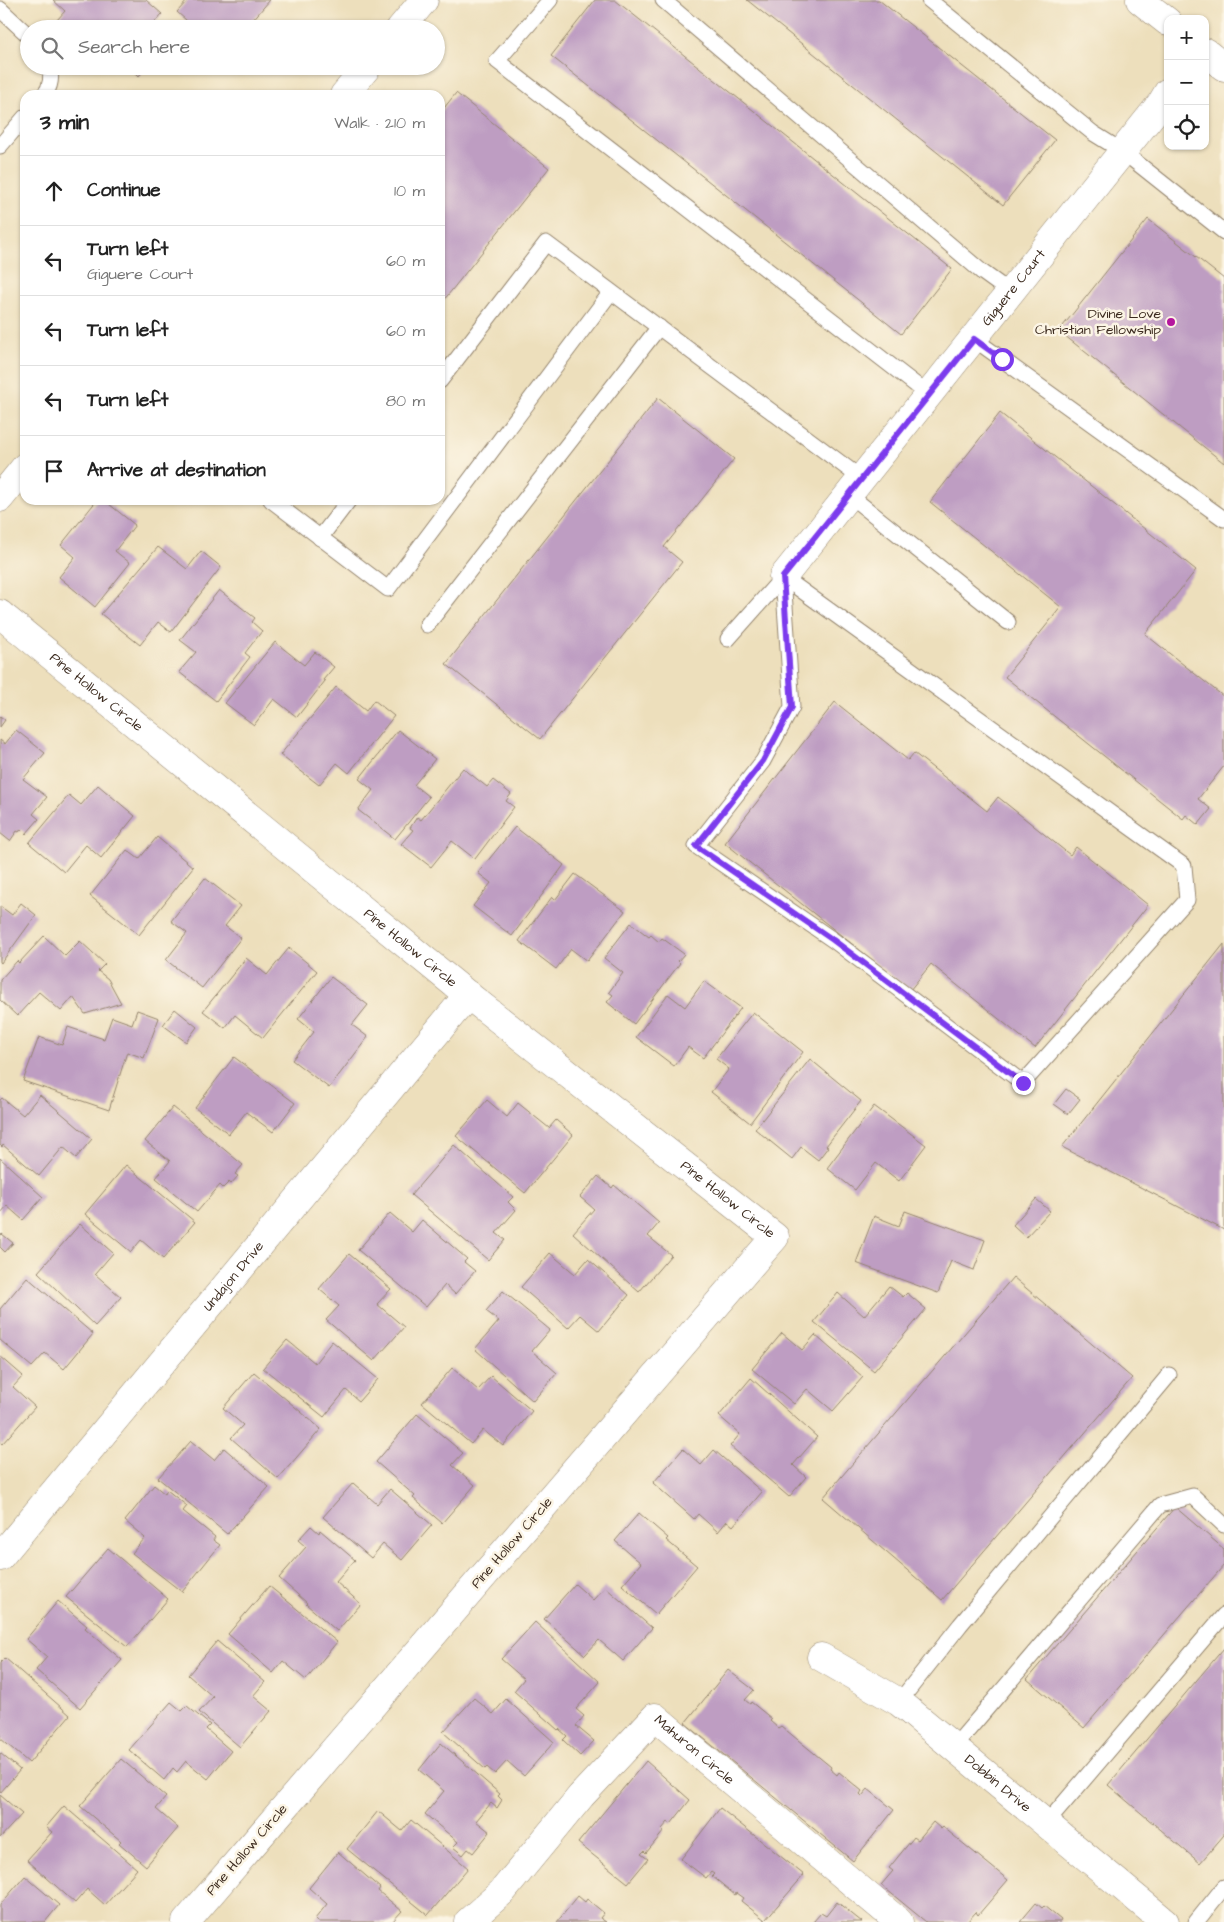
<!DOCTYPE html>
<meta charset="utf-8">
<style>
:root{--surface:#fff;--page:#f6f6f6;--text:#222;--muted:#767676;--line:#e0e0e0}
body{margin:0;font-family:"Architects Daughter",sans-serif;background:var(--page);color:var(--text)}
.controls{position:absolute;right:15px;top:15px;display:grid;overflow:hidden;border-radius:10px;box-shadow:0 1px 4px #0004}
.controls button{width:45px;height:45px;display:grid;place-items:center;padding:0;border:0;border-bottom:1px solid var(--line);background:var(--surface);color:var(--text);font:25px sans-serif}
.stop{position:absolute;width:15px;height:15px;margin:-11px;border:4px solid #7c3aed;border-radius:50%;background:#fff}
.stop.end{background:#7c3aed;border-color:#fff;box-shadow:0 1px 5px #0008}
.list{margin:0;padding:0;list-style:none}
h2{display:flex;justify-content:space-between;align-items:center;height:65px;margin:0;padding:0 20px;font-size:21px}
h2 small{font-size:16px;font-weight:400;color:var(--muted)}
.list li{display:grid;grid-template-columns:32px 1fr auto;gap:15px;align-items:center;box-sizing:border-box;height:70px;padding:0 20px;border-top:1px solid var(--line)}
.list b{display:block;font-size:19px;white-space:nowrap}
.list p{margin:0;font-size:16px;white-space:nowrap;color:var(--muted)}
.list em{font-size:16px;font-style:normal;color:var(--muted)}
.icon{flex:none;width:28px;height:28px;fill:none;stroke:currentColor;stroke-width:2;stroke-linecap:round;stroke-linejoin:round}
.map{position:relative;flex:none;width:1224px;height:1922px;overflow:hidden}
.search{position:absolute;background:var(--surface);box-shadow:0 1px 4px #0004;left:20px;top:20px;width:425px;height:55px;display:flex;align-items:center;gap:12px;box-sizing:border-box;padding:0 18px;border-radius:28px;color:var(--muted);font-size:19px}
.panel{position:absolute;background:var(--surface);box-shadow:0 1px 4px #0004;left:20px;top:90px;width:425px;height:415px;border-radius:15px}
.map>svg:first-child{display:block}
.building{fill:#be9dc2}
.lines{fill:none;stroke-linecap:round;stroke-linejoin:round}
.lane-casing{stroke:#94846d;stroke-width:17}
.street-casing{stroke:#94846d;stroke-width:29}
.secondary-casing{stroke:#94846d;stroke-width:29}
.lane{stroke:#fff;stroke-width:15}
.street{stroke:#fff;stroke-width:28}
.secondary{stroke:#fff;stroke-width:28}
.route{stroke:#7c3aed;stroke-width:6}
.poi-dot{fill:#b5179e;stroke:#fcf5e5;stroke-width:2}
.labels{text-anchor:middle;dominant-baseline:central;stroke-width:5;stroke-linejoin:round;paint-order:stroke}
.street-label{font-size:14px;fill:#3b2a1e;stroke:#fcf5e5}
.poi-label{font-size:14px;fill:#3b2a1e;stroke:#fcf5e5;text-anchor:end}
</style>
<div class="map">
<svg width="1224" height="1922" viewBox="0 0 1224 1922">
<rect width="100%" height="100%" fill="#fcf5e5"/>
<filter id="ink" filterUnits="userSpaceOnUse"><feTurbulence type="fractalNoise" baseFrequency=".02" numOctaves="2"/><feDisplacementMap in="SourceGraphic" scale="10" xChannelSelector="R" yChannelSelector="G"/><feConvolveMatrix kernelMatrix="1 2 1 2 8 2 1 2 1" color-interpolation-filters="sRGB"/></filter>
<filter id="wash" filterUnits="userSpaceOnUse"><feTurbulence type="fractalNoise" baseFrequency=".0096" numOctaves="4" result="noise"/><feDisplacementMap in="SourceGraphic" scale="20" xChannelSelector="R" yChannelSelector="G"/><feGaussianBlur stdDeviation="1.12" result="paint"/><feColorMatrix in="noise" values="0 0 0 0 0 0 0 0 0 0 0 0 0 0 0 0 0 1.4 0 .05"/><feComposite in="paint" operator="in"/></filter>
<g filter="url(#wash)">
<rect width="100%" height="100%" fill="#eddfbc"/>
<g id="blocks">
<g class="building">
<path d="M 53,0 L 146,0 L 162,14 L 154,23 L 160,29 L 66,29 L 57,20 L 65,11 Z"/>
<path d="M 188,0 L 270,0 L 245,29 L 234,29 L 230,25 L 228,29 L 196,29 L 177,12 Z"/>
<path d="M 595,0 L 615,0 L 952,269 L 901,334 L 551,56 Z"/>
<path d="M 747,0 L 879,0 L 1055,140 L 1003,205 Z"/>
<path d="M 129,66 L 147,66 L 139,76 Z"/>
<path d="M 456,93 L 549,168 L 440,305 L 440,113 Z"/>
<path d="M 1148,219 L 1224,279 L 1224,463 L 1059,331 Z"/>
<path d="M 658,398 L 734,459 L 664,547 L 682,562 L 540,739 L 446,664 Z"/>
<path d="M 1000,413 L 1196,570 L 1145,634 L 1224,697 L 1224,766 L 1198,799 L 1211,809 L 1198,825 L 1186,815 L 1183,819 L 1005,677 L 1061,607 L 930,502 Z"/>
<path d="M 97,500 L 104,500 L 135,525 L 115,551 L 130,563 L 95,607 L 59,577 L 75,557 L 61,545 Z"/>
<path d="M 158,547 L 187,569 L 201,551 L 221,567 L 171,632 L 158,622 L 140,645 L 101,614 Z"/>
<path d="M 219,590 L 255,618 L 252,622 L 262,631 L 245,653 L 250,657 L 216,701 L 179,672 L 196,652 L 180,640 Z"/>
<path d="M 275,642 L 304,665 L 315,652 L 334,667 L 323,680 L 325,681 L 297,717 L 274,699 L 254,725 L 225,703 Z"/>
<path d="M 336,687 L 366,711 L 374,700 L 394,716 L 349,773 L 337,763 L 319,785 L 280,755 Z"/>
<path d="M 835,702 L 908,760 L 914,753 L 987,811 L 998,797 L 1070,855 L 1076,847 L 1148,905 L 1035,1048 L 931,964 L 910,990 L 725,843 Z"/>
<path d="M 0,716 L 5,720 L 0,727 Z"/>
<path d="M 16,730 L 45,753 L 23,779 L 47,797 L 33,814 L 39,819 L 26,834 L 21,829 L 19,832 L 17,831 L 10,841 L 0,833 L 0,740 L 5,744 Z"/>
<path d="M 398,730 L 435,759 L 414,785 L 429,797 L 395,839 L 358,810 L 373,790 L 359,779 Z"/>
<path d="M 463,768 L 487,787 L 493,780 L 511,794 L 506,801 L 514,807 L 475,859 L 452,841 L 431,867 L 401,844 L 413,830 L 410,828 L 417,817 L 421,820 Z"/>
<path d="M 98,785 L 135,816 L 101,858 L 86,845 L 64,872 L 29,843 L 69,795 L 81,805 Z"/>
<path d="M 515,827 L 564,865 L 512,936 L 473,906 L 491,883 L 478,873 Z"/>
<path d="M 157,837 L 193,867 L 139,935 L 90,896 L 127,850 L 139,859 Z"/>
<path d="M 575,874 L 625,911 L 587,961 L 571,949 L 556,969 L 519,941 L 552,897 L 555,900 Z"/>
<path d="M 205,878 L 241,906 L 225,926 L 241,938 L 202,988 L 166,960 L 187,933 L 171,921 Z"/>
<path d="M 21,903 L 36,915 L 1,963 L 0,962 L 0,906 L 12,915 Z"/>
<path d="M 631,923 L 649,937 L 651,935 L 659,942 L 662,938 L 684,954 L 678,961 L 680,963 L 634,1024 L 607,1002 L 613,995 L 609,992 L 623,973 L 604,958 Z"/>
<path d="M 44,936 L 65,956 L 80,941 L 105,964 L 98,971 L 108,979 L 121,1003 L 85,1014 L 73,997 L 61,1011 L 39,992 L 17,1016 L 0,1000 L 0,980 L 17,961 L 19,963 Z"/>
<path d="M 1224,944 L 1224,1230 L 1062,1147 Z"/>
<path d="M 289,948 L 317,971 L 263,1038 L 235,1015 L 225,1028 L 203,1011 L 246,958 L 267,975 Z"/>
<path d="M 331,977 L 368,1005 L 352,1025 L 368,1037 L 329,1088 L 292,1060 L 314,1032 L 298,1019 Z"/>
<path d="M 704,981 L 741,1008 L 703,1058 L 688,1047 L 674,1066 L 636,1037 L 668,994 L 685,1007 Z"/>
<path d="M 175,1009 L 197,1027 L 186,1042 L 163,1025 Z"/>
<path d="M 137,1010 L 159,1018 L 144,1058 L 127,1052 L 109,1110 L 23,1081 L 39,1037 L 62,1045 L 68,1027 L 104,1039 L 112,1017 L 132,1024 Z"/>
<path d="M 753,1012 L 803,1052 L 750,1123 L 711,1092 L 729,1069 L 716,1059 Z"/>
<path d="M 234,1057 L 295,1103 L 273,1132 L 246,1112 L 229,1134 L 195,1108 Z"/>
<path d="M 810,1059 L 861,1101 L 826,1146 L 828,1147 L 818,1160 L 801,1147 L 792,1159 L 755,1129 Z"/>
<path d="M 1066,1089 L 1080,1099 L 1068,1114 L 1054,1104 Z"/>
<path d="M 40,1095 L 92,1139 L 76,1158 L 63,1147 L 39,1176 L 3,1145 L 2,1147 L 0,1145 L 0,1100 L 2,1098 L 23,1115 Z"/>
<path d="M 487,1100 L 507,1117 L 518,1103 L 549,1128 L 556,1120 L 573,1135 L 525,1193 L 456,1136 Z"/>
<path d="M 874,1106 L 926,1145 L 899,1181 L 876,1163 L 855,1190 L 827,1168 Z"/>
<path d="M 173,1107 L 243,1165 L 235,1174 L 238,1176 L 231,1184 L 229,1182 L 223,1188 L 220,1185 L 197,1212 L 156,1178 L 170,1161 L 145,1141 Z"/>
<path d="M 454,1145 L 513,1197 L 508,1202 L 516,1210 L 496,1233 L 505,1240 L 488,1260 L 411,1195 Z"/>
<path d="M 0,1158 L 43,1197 L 23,1220 L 7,1206 L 0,1214 Z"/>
<path d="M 126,1165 L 195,1222 L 163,1259 L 141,1240 L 131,1252 L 85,1214 Z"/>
<path d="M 598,1176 L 612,1188 L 614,1185 L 659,1223 L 648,1236 L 671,1255 L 639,1292 L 573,1233 L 594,1209 L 580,1197 Z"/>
<path d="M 1036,1199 L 1050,1211 L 1026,1237 L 1013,1225 Z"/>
<path d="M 905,1211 L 985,1240 L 974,1270 L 951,1261 L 938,1293 L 856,1263 L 874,1216 L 899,1226 Z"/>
<path d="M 390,1213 L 412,1232 L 422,1220 L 467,1259 L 464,1262 L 475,1271 L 455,1294 L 445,1285 L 426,1307 L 358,1250 Z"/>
<path d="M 80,1224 L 113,1253 L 95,1274 L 121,1297 L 95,1326 L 38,1272 Z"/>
<path d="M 2,1234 L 13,1243 L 5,1252 L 0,1247 L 0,1236 Z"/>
<path d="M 550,1253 L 575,1274 L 588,1259 L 629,1295 L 599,1331 L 580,1315 L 568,1328 L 521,1287 Z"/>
<path d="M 349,1254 L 391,1289 L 377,1304 L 404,1327 L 374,1361 L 326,1320 L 339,1306 L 319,1289 Z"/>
<path d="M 27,1277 L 93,1334 L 64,1369 L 45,1353 L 32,1367 L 0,1340 L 0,1309 Z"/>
<path d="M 1013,1277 L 1132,1378 L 942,1600 L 823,1498 Z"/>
<path d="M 889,1286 L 903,1297 L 907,1293 L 926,1309 L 874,1371 L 814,1322 L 838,1293 L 864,1316 Z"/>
<path d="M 503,1291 L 550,1330 L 532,1351 L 557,1373 L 533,1401 L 475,1349 L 499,1321 L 486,1311 Z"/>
<path d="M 782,1333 L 802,1350 L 815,1335 L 863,1377 L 833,1411 L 807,1389 L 794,1404 L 752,1369 Z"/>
<path d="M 287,1340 L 315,1363 L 332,1341 L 378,1379 L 359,1401 L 346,1390 L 324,1417 L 263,1368 Z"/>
<path d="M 0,1356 L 23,1376 L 13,1387 L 35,1407 L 2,1444 L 0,1442 Z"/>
<path d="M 452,1368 L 478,1390 L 491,1376 L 532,1411 L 503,1446 L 483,1430 L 471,1444 L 422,1403 Z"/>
<path d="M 254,1372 L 321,1429 L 278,1479 L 231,1438 L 243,1425 L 223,1408 Z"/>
<path d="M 751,1378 L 817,1437 L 793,1465 L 806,1477 L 789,1497 L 730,1446 L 740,1434 L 719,1416 Z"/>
<path d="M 417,1414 L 463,1453 L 452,1465 L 475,1485 L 442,1523 L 413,1498 L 415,1496 L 376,1462 Z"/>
<path d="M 191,1441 L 214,1460 L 224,1448 L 269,1487 L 227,1534 L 158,1478 Z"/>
<path d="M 683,1449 L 701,1465 L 714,1450 L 762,1492 L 733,1526 L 727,1521 L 718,1532 L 698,1514 L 694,1519 L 653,1483 Z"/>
<path d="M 353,1483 L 377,1504 L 390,1489 L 432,1525 L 402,1560 L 383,1544 L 371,1558 L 323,1517 Z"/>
<path d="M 154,1485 L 165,1494 L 167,1490 L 187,1506 L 183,1511 L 215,1537 L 213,1540 L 220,1545 L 182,1592 L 132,1553 L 145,1538 L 125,1521 Z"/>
<path d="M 1175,1507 L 1224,1549 L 1224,1565 L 1084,1728 L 1027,1679 Z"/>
<path d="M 639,1513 L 668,1538 L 666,1540 L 697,1566 L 656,1614 L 622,1585 L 641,1563 L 615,1541 Z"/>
<path d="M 311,1526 L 319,1533 L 320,1530 L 355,1560 L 336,1582 L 361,1604 L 337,1631 L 306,1604 L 307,1603 L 279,1578 L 306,1547 L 298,1540 Z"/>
<path d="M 108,1548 L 168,1599 L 127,1647 L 66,1597 Z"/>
<path d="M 575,1584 L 593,1600 L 605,1587 L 652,1628 L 623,1661 L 599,1640 L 585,1655 L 544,1619 Z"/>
<path d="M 269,1586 L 337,1642 L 306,1680 L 283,1661 L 273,1673 L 228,1634 Z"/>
<path d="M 58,1601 L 87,1626 L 85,1628 L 122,1660 L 80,1708 L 36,1670 L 47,1657 L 26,1639 Z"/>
<path d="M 535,1622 L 600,1682 L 576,1709 L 584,1716 L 576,1726 L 594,1741 L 580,1756 L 563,1740 L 567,1736 L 559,1729 L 558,1730 L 514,1691 L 524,1679 L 501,1659 Z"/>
<path d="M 217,1641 L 265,1682 L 253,1696 L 271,1711 L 240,1747 L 199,1712 L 213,1697 L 188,1675 Z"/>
<path d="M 1224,1648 L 1224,1835 L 1200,1863 L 1108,1785 Z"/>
<path d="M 5,1658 L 70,1715 L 29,1763 L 0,1738 L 0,1663 Z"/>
<path d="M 728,1670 L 754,1690 L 745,1700 L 750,1704 L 751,1702 L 772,1719 L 770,1721 L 778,1728 L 781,1726 L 831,1767 L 830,1769 L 837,1775 L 839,1772 L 862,1791 L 860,1794 L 862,1796 L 868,1789 L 894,1810 L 853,1861 L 685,1723 Z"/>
<path d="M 474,1698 L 493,1714 L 506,1699 L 554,1742 L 524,1776 L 507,1761 L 495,1774 L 487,1767 L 485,1769 L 443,1732 Z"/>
<path d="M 171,1702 L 182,1711 L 187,1706 L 210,1725 L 206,1729 L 231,1751 L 208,1779 L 186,1761 L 177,1772 L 173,1768 L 164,1780 L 129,1750 Z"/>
<path d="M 441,1743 L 500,1794 L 498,1796 L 502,1800 L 497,1808 L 491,1803 L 476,1821 L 490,1832 L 473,1853 L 468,1849 L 463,1855 L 453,1847 L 458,1842 L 425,1814 L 444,1791 L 419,1770 Z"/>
<path d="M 0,1753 L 20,1770 L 0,1793 Z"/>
<path d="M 121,1759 L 166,1797 L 156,1809 L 178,1828 L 146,1866 L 119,1843 L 121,1841 L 80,1806 Z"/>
<path d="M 646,1761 L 690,1800 L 671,1824 L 668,1822 L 662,1829 L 664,1831 L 646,1853 L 644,1851 L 641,1854 L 648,1859 L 628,1883 L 578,1843 Z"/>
<path d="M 0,1795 L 22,1814 L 0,1838 Z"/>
<path d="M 64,1806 L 137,1869 L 105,1905 L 87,1889 L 75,1903 L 27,1860 L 52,1832 L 46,1827 Z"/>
<path d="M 720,1808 L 804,1875 L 765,1920 L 741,1901 L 743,1898 L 736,1893 L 735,1895 L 712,1876 L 714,1874 L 711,1872 L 706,1878 L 681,1859 Z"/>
<path d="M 378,1811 L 402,1831 L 411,1820 L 468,1868 L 428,1915 L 347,1849 Z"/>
<path d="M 933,1822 L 941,1829 L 943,1827 L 1008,1880 L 978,1915 L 976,1912 L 967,1922 L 926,1922 L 881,1885 L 893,1871 L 889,1868 L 914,1837 L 918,1840 Z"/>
<path d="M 338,1852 L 380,1888 L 378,1891 L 402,1911 L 392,1922 L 318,1922 L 315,1919 L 327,1904 L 309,1888 Z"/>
<path d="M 25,1876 L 59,1905 L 45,1922 L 0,1922 L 0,1905 Z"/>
<path d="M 578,1896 L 585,1902 L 587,1899 L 604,1913 L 600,1918 L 606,1922 L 557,1922 Z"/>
<path d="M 837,1902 L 862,1922 L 813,1922 L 821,1913 L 826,1916 Z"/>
<path d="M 1036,1903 L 1042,1908 L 1044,1906 L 1061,1920 L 1060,1922 L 1020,1922 Z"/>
</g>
</g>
</g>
<g filter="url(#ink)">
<use href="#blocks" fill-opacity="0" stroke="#94846d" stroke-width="1"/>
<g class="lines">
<g class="lane-casing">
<g id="lane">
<path d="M 550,0 L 497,61 L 929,395"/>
<path d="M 663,0 L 982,272 L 1011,293"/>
<path d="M 929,0 L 1093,133 L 1122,151 L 1224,232"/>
<path d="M 0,9 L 29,36"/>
<path d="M 44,95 C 51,87 52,76 49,66"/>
<path d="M 0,146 L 25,117"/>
<path d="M 974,339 L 1224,519"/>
<path d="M 440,381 L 546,243 L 862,479"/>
<path d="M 849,495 L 1008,622"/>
<path d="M 271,500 L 388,589 L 611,292"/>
<path d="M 320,538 L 349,500"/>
<path d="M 783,577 L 1184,866 L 1187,900 L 1023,1083 L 833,940 L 696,846 L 763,761 L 792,707 Z"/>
<path d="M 427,625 L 659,327"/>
<path d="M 728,639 L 783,577"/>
<path d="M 899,1702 L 960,1625 L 1169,1375"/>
<path d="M 954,1747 L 1160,1505 L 1193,1496 L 1224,1525"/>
<path d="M 1046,1824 L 1224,1615"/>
<path d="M 1196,1922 L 1224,1887"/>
</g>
</g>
<g class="street-casing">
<g id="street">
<path id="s1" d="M 783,577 L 1162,102 L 1168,92"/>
<path id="s2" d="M 0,614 L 468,995 L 775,1237 L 186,1922"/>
<path id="s3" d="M 0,1557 L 468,995"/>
<path id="s4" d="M 821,1657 L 899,1702 L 1165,1922"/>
<path id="s5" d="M 468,1922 L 502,1892 L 581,1796 L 655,1717 L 899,1922"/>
</g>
</g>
<g class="secondary-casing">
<g id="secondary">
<path d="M 1140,0 L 1168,22"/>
<path d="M 400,29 L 424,0"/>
<path d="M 1205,52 L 1224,67"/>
<path d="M 344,95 L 368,66"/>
<path d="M 0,498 L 25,467"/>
</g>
</g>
<use href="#lane" class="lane"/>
<use href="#street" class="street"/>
<use href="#secondary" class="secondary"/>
</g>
</g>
<g class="lines" filter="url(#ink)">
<path class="route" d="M 1002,359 L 974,339 L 783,577 L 792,707 L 763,761 L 696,846 L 833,940 L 1023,1083"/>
</g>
<circle class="poi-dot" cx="1171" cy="322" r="5"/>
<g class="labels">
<g class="street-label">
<text stroke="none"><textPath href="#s1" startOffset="370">Giguere Court</textPath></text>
<text stroke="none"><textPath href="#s2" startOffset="124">Pine Hollow Circle</textPath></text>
<text stroke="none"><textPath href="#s2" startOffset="529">Pine Hollow Circle</textPath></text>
<text stroke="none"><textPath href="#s2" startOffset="934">Pine Hollow Circle</textPath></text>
<text stroke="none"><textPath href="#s3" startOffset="365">Undajon Drive</textPath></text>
<text transform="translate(512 1543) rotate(-49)">Pine Hollow Circle</text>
<text stroke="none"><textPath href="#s5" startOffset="329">Mahuron Circle</textPath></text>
<text stroke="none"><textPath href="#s4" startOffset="218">Dobbin Drive</textPath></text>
<text transform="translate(247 1850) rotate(-49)">Pine Hollow Circle</text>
</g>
<g class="poi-label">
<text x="1161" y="314">Divine Love<tspan x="1161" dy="16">Christian Fellowship</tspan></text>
</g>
</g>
</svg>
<div class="controls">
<button>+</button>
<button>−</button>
<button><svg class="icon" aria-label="locate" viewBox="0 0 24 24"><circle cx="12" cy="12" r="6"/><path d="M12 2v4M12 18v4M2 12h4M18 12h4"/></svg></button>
</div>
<div class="stop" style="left:1002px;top:359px"></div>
<div class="stop end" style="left:1023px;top:1083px"></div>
<div class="search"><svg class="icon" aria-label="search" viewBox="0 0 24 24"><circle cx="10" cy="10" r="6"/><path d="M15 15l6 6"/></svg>Search here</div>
<section class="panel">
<h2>3 min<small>Walk · 210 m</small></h2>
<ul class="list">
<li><svg class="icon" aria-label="ahead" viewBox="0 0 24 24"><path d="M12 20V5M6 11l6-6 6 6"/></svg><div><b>Continue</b></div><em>10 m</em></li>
<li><svg class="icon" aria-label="left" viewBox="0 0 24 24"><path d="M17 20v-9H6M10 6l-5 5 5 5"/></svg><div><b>Turn left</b><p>Giguere Court</p></div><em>60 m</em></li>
<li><svg class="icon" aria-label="left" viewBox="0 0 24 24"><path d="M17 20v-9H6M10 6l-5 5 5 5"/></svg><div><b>Turn left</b></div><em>60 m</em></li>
<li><svg class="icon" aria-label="left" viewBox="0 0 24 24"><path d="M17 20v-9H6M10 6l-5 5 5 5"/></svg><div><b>Turn left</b></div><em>80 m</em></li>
<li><svg class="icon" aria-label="arrive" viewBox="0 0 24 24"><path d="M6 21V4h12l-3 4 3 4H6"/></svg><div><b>Arrive at destination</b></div></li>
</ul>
</section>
</div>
